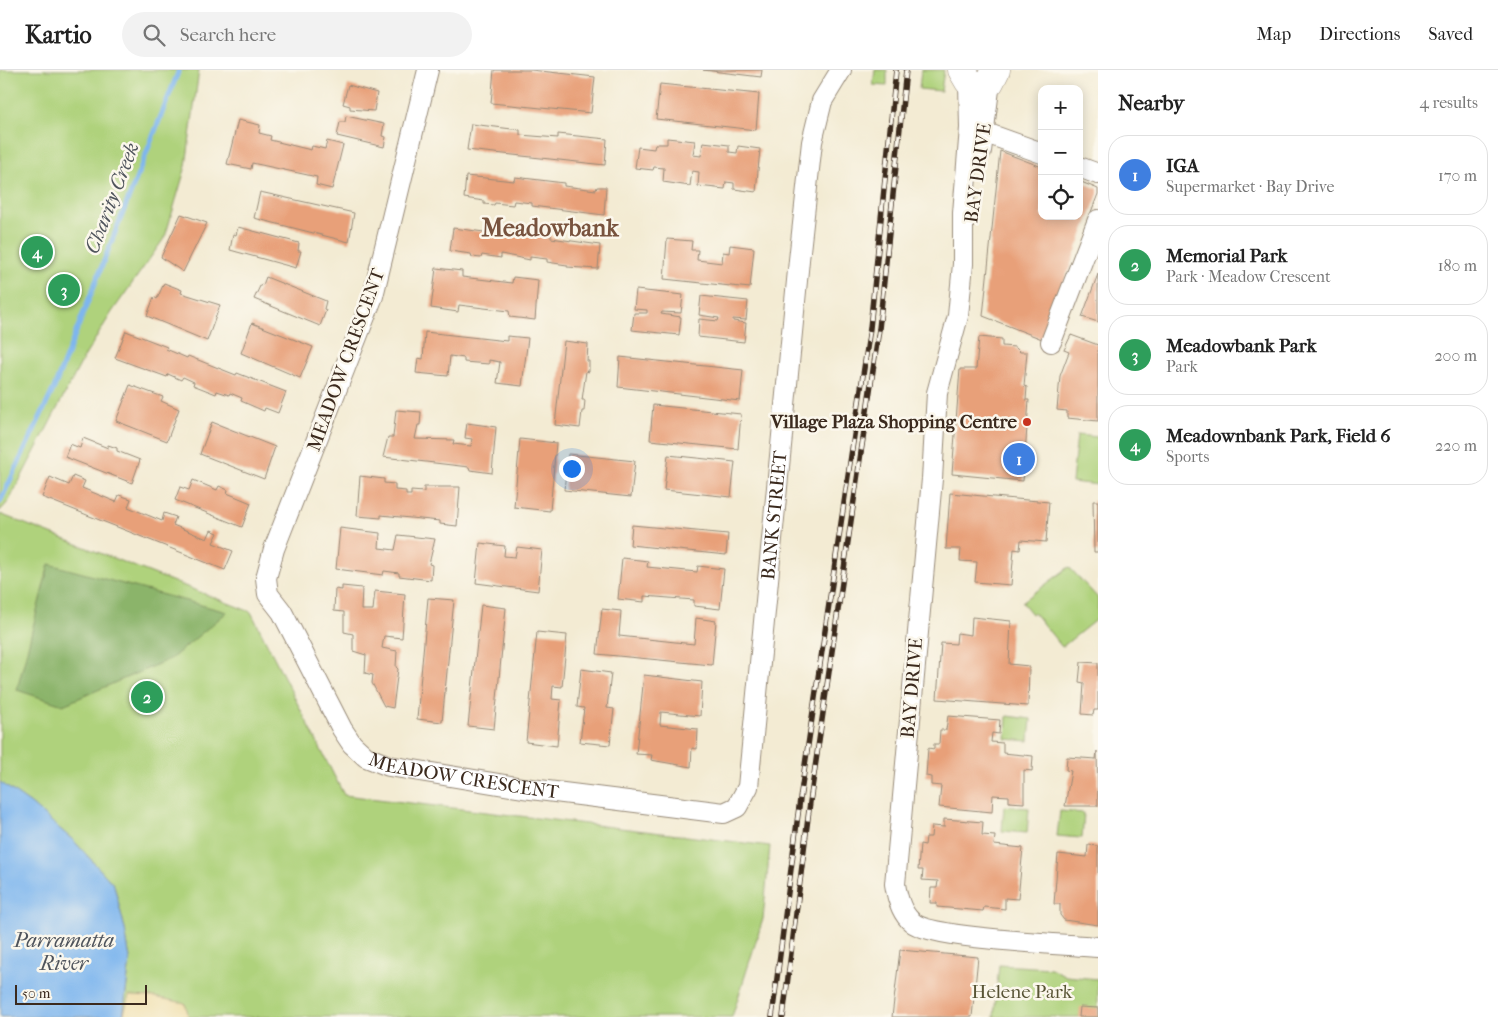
<!DOCTYPE html>
<meta charset="utf-8">
<style>
:root{--surface:#fff;--page:#f2f2f2;--text:#222;--muted:#767676;--line:#e0e0e0;--accent:#2563eb}
body{margin:0;font-family:"IM FELL French Canon",serif;background:var(--page);color:var(--text)}
.controls{position:absolute;right:15px;top:15px;display:grid;overflow:hidden;border-radius:10px;box-shadow:0 2px 12px #0003}
.controls button{width:45px;height:45px;display:grid;place-items:center;padding:0;border:0;border-bottom:1px solid var(--line);background:var(--surface);color:var(--text);font:25px sans-serif}
.scale{position:absolute;left:15px;bottom:12px;width:132px;box-sizing:border-box;padding-left:5px;border:2px solid #3b2a1e;border-top:0;font-size:14px;line-height:18px;white-space:nowrap;color:#3b2a1e;-webkit-text-stroke:4px #fbf7ec;paint-order:stroke}
.you{position:absolute;left:571px;top:398px;width:18px;height:18px;margin:-12px;border:4px solid #fff;border-radius:50%;background:#1a73e8;box-shadow:0 0 0 8px #1a73e833}
.badge{display:grid;place-items:center;width:32px;height:32px;border-radius:50%;background:var(--accent);color:#fff;font-size:16px;font-weight:700}
.pin{position:absolute;translate:-50% -50%;border:2px solid #fff;box-shadow:0 1px 5px #0006}
.list{margin:0;padding:0;list-style:none}
h2{display:flex;justify-content:space-between;align-items:center;height:65px;margin:0;padding:0 20px;font-size:21px}
h2 small{font-size:16px;font-weight:400;color:var(--muted)}
.list li{display:grid;grid-template-columns:32px 1fr auto;gap:15px;align-items:center;box-sizing:border-box;height:80px;margin:0 10px 10px;padding:0 10px;border:1px solid var(--line);border-radius:20px}
.list b{display:block;font-size:19px;white-space:nowrap}
.list p{margin:0;font-size:16px;white-space:nowrap;color:var(--muted)}
.list em{font-size:16px;font-style:normal;color:var(--muted)}
.icon{flex:none;width:28px;height:28px;fill:none;stroke:currentColor;stroke-width:2;stroke-linecap:round;stroke-linejoin:round}
.map{position:relative;flex:none;width:1098px;height:947px;overflow:hidden}
header{display:flex;align-items:center;gap:30px;box-sizing:border-box;height:70px;padding:0 25px;background:var(--surface);border-bottom:1px solid var(--line)}
header strong{font-size:24px}
nav{display:flex;gap:28px;margin-inline-start:auto;font-size:18px}
.search{width:350px;height:45px;background:var(--page);display:flex;align-items:center;gap:12px;box-sizing:border-box;padding:0 18px;border-radius:28px;color:var(--muted);font-size:19px}
main{display:flex}
aside{flex:1;background:var(--surface)}
.map>svg:first-child{display:block}
.green{fill:#afd27b;stroke:#757e4c}
.forest{fill:#8bb46b;stroke:#636f44}
.sand{fill:#eeda9e;stroke:#94825e}
.water{fill:#7eb6ee;stroke:#5c7086}
.lines{fill:none;stroke-linecap:round;stroke-linejoin:round}
.stream{stroke:#7eb6ee;stroke-width:5}
.building{fill:#e8a079}
.street-casing{stroke:#978a78;stroke-width:22}
.secondary-casing{stroke:#978a78;stroke-width:29}
.street{stroke:#fff;stroke-width:20}
.secondary{stroke:#fff;stroke-width:28}
.rail-casing{stroke:#3b2a1e;stroke-width:5.5}
.rail{stroke:#fbf7ec;stroke-width:4;stroke-dasharray:11;stroke-linecap:butt}
.poi-dot{fill:#c8321e;stroke:#fbf7ec;stroke-width:2}
.labels{text-anchor:middle;dominant-baseline:central;stroke-width:5;stroke-linejoin:round;paint-order:stroke}
.street-label{font-size:19px;fill:#3b2a1e;stroke:#fbf7ec}
.poi-label{font-size:19px;font-weight:bold;fill:#3b2a1e;stroke:#fbf7ec;text-anchor:end}
.park-label{font-size:19px;fill:#585435;stroke:#fbf7ec}
.water-label{font-size:20px;font-style:italic;fill:#4f545c;stroke:#fbf7ec}
.district-label{font-size:24px;font-weight:bold;fill:#78533e;stroke:#fbf7ec}
</style>
<header>
<strong>Kartio</strong>
<div class="search"><svg class="icon" aria-label="search" viewBox="0 0 24 24"><circle cx="10" cy="10" r="6"/><path d="M15 15l6 6"/></svg>Search here</div>
<nav><a>Map</a><a>Directions</a><a>Saved</a></nav>
</header>
<main>
<div class="map">
<svg width="1098" height="947" viewBox="0 0 1098 947">
<rect width="100%" height="100%" fill="#fbf7ec"/>
<filter id="ink" filterUnits="userSpaceOnUse"><feTurbulence type="fractalNoise" baseFrequency=".02" numOctaves="2"/><feDisplacementMap in="SourceGraphic" scale="10" xChannelSelector="R" yChannelSelector="G"/><feConvolveMatrix kernelMatrix="1 2 1 2 8 2 1 2 1" color-interpolation-filters="sRGB"/></filter>
<filter id="wash" filterUnits="userSpaceOnUse"><feTurbulence type="fractalNoise" baseFrequency=".0096" numOctaves="4" result="noise"/><feDisplacementMap in="SourceGraphic" scale="20" xChannelSelector="R" yChannelSelector="G"/><feGaussianBlur stdDeviation="1.12" result="paint"/><feColorMatrix in="noise" values="0 0 0 0 0 0 0 0 0 0 0 0 0 0 0 0 0 1.4 0 .05"/><feComposite in="paint" operator="in"/></filter>
<g filter="url(#wash)">
<rect width="100%" height="100%" fill="#f3ebd3"/>
<g class="green">
<path d="M 0,0 L 199,0 L 186,96 L 165,167 L 112,242 L 83,289 L 9,431 L 0,441 Z"/>
<path d="M 875,0 L 887,0 L 887,16 L 873,15 Z"/>
<path d="M 921,0 L 944,0 L 941,21 L 919,19 Z"/>
<path d="M 1077,365 L 1098,367 L 1098,415 L 1072,412 Z"/>
<path d="M 0,444 L 251,542 L 344,725 L 770,776 L 763,849 L 732,947 L 123,947 L 130,889 L 125,859 L 114,815 L 74,771 L 31,734 L 0,712 Z"/>
<path d="M 1069,497 L 1098,528 L 1098,548 L 1062,577 L 1034,543 L 1032,544 L 1022,532 Z"/>
<path d="M 1007,646 L 1031,649 L 1029,671 L 1006,669 Z"/>
<path d="M 1004,736 L 1029,738 L 1027,763 L 1002,761 Z"/>
<path d="M 1060,741 L 1084,743 L 1082,768 L 1057,766 Z"/>
<path d="M 999,895 L 1051,898 L 1066,906 L 1098,909 L 1098,947 L 994,947 Z"/>
</g>
<path class="forest" d="M 49,494 L 227,542 L 172,588 L 63,635 L 17,620 Z"/>
<path class="sand" d="M 129,926 L 154,927 L 185,933 L 189,947 L 123,947 Z"/>
<path class="water" d="M 0,712 L 31,734 L 74,771 L 114,815 L 125,859 L 130,889 L 123,947 L 0,947 Z"/>
<g class="lines">
<path class="stream" d="M 0,432 L 54,318 L 179,0"/>
</g>
<g id="blocks">
<g class="building">
<path d="M 494,0 L 531,0 L 595,7 L 591,43 L 491,33 Z"/>
<path d="M 703,0 L 762,0 L 761,7 Z"/>
<path d="M 660,14 L 759,24 L 756,60 L 656,49 Z"/>
<path d="M 348,15 L 377,23 L 374,41 L 350,39 L 350,36 L 343,34 Z"/>
<path d="M 346,46 L 384,54 L 382,66 L 386,67 L 384,77 L 337,66 L 340,52 L 345,52 Z"/>
<path d="M 238,50 L 260,55 L 259,63 L 271,66 L 270,70 L 311,80 L 312,76 L 325,79 L 327,71 L 343,75 L 332,119 L 316,115 L 317,107 L 252,93 L 251,99 L 227,94 Z"/>
<path d="M 471,54 L 520,60 L 520,65 L 558,68 L 558,64 L 607,69 L 605,95 L 467,80 Z"/>
<path d="M 667,68 L 695,71 L 693,85 L 701,86 L 703,72 L 729,75 L 729,82 L 737,83 L 738,76 L 760,79 L 756,122 L 734,119 L 734,113 L 726,112 L 725,119 L 698,116 L 699,102 L 692,101 L 690,116 L 663,112 L 664,98 L 654,97 L 653,100 L 635,98 L 638,77 L 654,79 L 655,74 L 667,74 Z"/>
<path d="M 1000,81 L 1042,97 L 1042,146 L 1079,146 L 1079,111 L 1098,119 L 1098,124 L 1042,269 L 983,246 Z"/>
<path d="M 466,106 L 514,111 L 515,107 L 564,113 L 564,116 L 596,120 L 597,117 L 606,117 L 604,145 L 532,136 L 532,133 L 514,131 L 513,135 L 495,133 L 494,135 L 484,134 L 484,131 L 464,128 Z"/>
<path d="M 260,122 L 354,143 L 349,172 L 254,148 Z"/>
<path d="M 181,144 L 207,153 L 183,202 L 161,187 Z"/>
<path d="M 238,157 L 299,173 L 298,181 L 301,181 L 296,198 L 230,180 L 233,164 L 236,165 Z"/>
<path d="M 453,158 L 500,164 L 501,160 L 551,165 L 551,168 L 600,175 L 598,199 L 567,197 L 567,195 L 547,192 L 547,189 L 530,187 L 530,190 L 501,184 L 501,188 L 482,185 L 481,188 L 472,187 L 471,184 L 450,181 Z"/>
<path d="M 667,169 L 692,171 L 691,180 L 698,180 L 697,190 L 722,193 L 723,182 L 729,183 L 730,175 L 754,178 L 750,218 L 664,209 Z"/>
<path d="M 436,198 L 462,201 L 462,207 L 512,213 L 513,207 L 538,210 L 535,250 L 510,247 L 509,241 L 459,235 L 458,242 L 431,238 Z"/>
<path d="M 1098,204 L 1098,252 L 1082,247 Z"/>
<path d="M 266,207 L 326,231 L 324,239 L 326,240 L 320,256 L 254,229 L 261,214 L 263,215 Z"/>
<path d="M 164,213 L 182,220 L 181,223 L 220,235 L 207,271 L 147,246 L 154,227 L 157,229 Z"/>
<path d="M 636,220 L 683,225 L 681,243 L 662,242 L 661,244 L 681,247 L 679,265 L 632,260 L 634,243 L 647,243 L 647,240 L 634,239 Z"/>
<path d="M 701,226 L 748,231 L 746,250 L 733,249 L 733,251 L 746,253 L 744,272 L 698,267 L 699,249 L 718,251 L 719,248 L 699,245 Z"/>
<path d="M 252,253 L 313,277 L 300,308 L 241,283 Z"/>
<path d="M 126,261 L 167,277 L 166,279 L 187,288 L 188,286 L 236,305 L 237,303 L 286,322 L 278,343 L 265,338 L 264,341 L 241,331 L 242,328 L 230,323 L 229,325 L 217,321 L 216,324 L 193,315 L 194,312 L 183,307 L 181,310 L 168,304 L 167,307 L 115,288 Z"/>
<path d="M 425,262 L 507,271 L 507,266 L 528,268 L 522,316 L 497,313 L 500,292 L 489,290 L 489,294 L 464,292 L 464,288 L 450,286 L 448,306 L 416,303 L 418,288 L 423,289 Z"/>
<path d="M 1071,265 L 1098,275 L 1098,351 L 1067,348 L 1067,341 L 1057,340 L 1060,306 L 1069,282 L 1064,280 Z"/>
<path d="M 979,267 L 1002,269 L 1002,276 L 1015,277 L 1020,282 L 1027,282 L 1024,316 L 1027,317 L 1026,330 L 1029,330 L 1023,411 L 952,404 L 960,299 L 976,299 Z"/>
<path d="M 564,271 L 588,274 L 587,291 L 589,291 L 589,302 L 586,301 L 582,330 L 585,330 L 584,341 L 582,341 L 580,358 L 555,355 Z"/>
<path d="M 620,287 L 743,300 L 740,331 L 618,317 Z"/>
<path d="M 130,315 L 163,327 L 161,331 L 179,339 L 167,371 L 116,351 Z"/>
<path d="M 653,335 L 741,344 L 738,379 L 650,370 Z"/>
<path d="M 396,340 L 421,342 L 420,355 L 418,355 L 415,369 L 454,370 L 453,374 L 471,376 L 472,369 L 465,368 L 467,353 L 496,357 L 492,403 L 470,400 L 469,397 L 383,387 L 388,367 L 393,367 Z"/>
<path d="M 212,352 L 275,377 L 264,409 L 200,384 Z"/>
<path d="M 83,368 L 108,378 L 108,375 L 117,378 L 117,381 L 140,390 L 132,413 L 65,387 L 70,374 L 80,378 Z"/>
<path d="M 520,369 L 556,373 L 550,441 L 514,437 Z"/>
<path d="M 568,384 L 635,391 L 631,427 L 564,420 Z"/>
<path d="M 668,385 L 735,392 L 731,427 L 664,420 Z"/>
<path d="M 73,406 L 85,411 L 82,418 L 116,432 L 119,425 L 131,429 L 128,437 L 162,451 L 164,443 L 176,447 L 173,455 L 207,469 L 211,460 L 218,463 L 213,473 L 233,481 L 225,500 L 42,427 L 50,407 L 69,415 Z"/>
<path d="M 360,406 L 384,409 L 384,413 L 395,414 L 395,420 L 406,421 L 406,425 L 411,425 L 411,421 L 424,422 L 424,417 L 460,417 L 457,456 L 440,454 L 440,451 L 381,445 L 381,448 L 357,446 Z"/>
<path d="M 193,410 L 217,420 L 219,416 L 228,420 L 227,423 L 251,433 L 242,457 L 175,430 L 180,417 L 189,420 Z"/>
<path d="M 950,423 L 1049,432 L 1046,472 L 1021,470 L 1020,480 L 1014,479 L 1011,515 L 975,512 L 977,492 L 960,491 L 961,479 L 946,479 Z"/>
<path d="M 1093,431 L 1098,431 L 1098,482 L 1094,482 Z"/>
<path d="M 632,455 L 728,464 L 726,485 L 630,475 Z"/>
<path d="M 340,458 L 380,463 L 379,478 L 395,480 L 398,465 L 435,469 L 429,494 L 432,495 L 431,510 L 399,506 L 399,503 L 384,501 L 383,505 L 336,499 Z"/>
<path d="M 480,473 L 505,476 L 504,486 L 515,487 L 517,477 L 542,480 L 538,521 L 476,513 Z"/>
<path d="M 622,488 L 648,491 L 647,497 L 697,502 L 698,496 L 724,499 L 720,539 L 694,536 L 694,530 L 644,526 L 644,532 L 618,529 Z"/>
<path d="M 342,516 L 362,518 L 361,540 L 373,540 L 375,521 L 405,524 L 402,568 L 384,566 L 382,578 L 397,581 L 396,597 L 398,599 L 393,638 L 384,636 L 372,613 L 373,605 L 365,603 L 366,585 L 353,581 L 353,564 L 344,562 L 344,542 L 334,541 L 335,519 L 342,520 Z"/>
<path d="M 428,528 L 454,530 L 442,652 L 417,649 Z"/>
<path d="M 481,535 L 506,538 L 494,659 L 468,656 Z"/>
<path d="M 602,539 L 621,541 L 619,566 L 694,574 L 696,548 L 716,551 L 712,595 L 597,584 Z"/>
<path d="M 972,547 L 1011,551 L 1009,594 L 1029,596 L 1028,636 L 937,629 L 941,573 L 956,574 L 957,563 L 971,565 Z"/>
<path d="M 537,562 L 567,565 L 562,617 L 553,616 L 552,629 L 561,630 L 557,676 L 526,672 Z"/>
<path d="M 1081,592 L 1098,593 L 1098,640 L 1094,640 L 1093,645 L 1082,644 L 1084,613 L 1079,612 Z"/>
<path d="M 581,599 L 611,603 L 607,638 L 614,639 L 610,675 L 580,672 L 584,638 L 577,637 Z"/>
<path d="M 644,605 L 702,612 L 700,646 L 661,642 L 660,655 L 698,659 L 697,679 L 692,678 L 691,697 L 651,690 L 652,685 L 636,684 Z"/>
<path d="M 948,646 L 1000,650 L 999,664 L 992,663 L 991,672 L 1003,673 L 1003,683 L 1033,686 L 1032,701 L 1024,700 L 1024,733 L 1009,732 L 1009,726 L 993,725 L 992,742 L 939,737 L 941,716 L 931,715 L 931,707 L 926,706 L 928,678 L 934,679 L 934,674 L 939,674 L 940,660 L 946,660 Z"/>
<path d="M 1097,681 L 1098,736 L 1065,736 L 1071,701 L 1066,700 L 1067,687 L 1096,689 Z"/>
<path d="M 944,749 L 983,752 L 982,765 L 995,766 L 994,775 L 1023,778 L 1018,829 L 1005,828 L 1005,839 L 984,837 L 983,841 L 937,837 L 937,833 L 930,833 L 931,818 L 937,818 L 938,811 L 922,810 L 923,800 L 918,800 L 920,774 L 925,775 L 926,767 L 931,767 L 932,756 L 944,757 Z"/>
<path d="M 1088,775 L 1098,776 L 1098,855 L 1064,850 L 1060,845 L 1060,834 L 1054,834 L 1058,784 L 1087,787 Z"/>
<path d="M 900,880 L 978,887 L 972,947 L 892,947 Z"/>
<path d="M 1080,937 L 1098,938 L 1098,947 L 1079,947 Z"/>
</g>
</g>
</g>
<g filter="url(#ink)">
<use href="#blocks" fill-opacity="0" stroke="#978a78" stroke-width="1"/>
<g class="lines">
<g class="street-casing">
<g id="street">
<path id="s1" d="M 428,0 L 373,226 L 274,479 L 266,508 L 268,524 L 282,542 L 342,659 L 352,674 L 366,687 L 389,696 L 523,718 L 724,743 L 737,737 L 748,717 L 799,190 L 812,72 L 822,31 L 841,0"/>
<path d="M 969,12 L 970,58 L 963,143 L 963,194 L 958,246 L 937,323 L 932,409 L 895,814 C 897,827 901,843 912,852 C 930,869 1066,874 1098,877"/>
<path d="M 972,58 L 1042,83"/>
<path d="M 981,81 L 990,12"/>
<path d="M 1079,97 L 1098,104"/>
<path d="M 1051,272 L 1098,150"/>
</g>
</g>
<g class="secondary-casing">
<path id="secondary" d="M 962,0 L 969,12 L 979,16 L 990,12 L 996,0"/>
</g>
<use href="#street" class="street"/>
<use href="#secondary" class="secondary"/>
<g class="rail-casing">
<g id="rail">
<path d="M 772,947 L 800,729 L 870,258 L 896,0"/>
<path d="M 783,947 L 810,732 L 879,259 L 906,0"/>
</g>
</g>
<use href="#rail" class="rail"/>
</g>
</g>
<circle class="poi-dot" cx="1027" cy="352" r="5"/>
<g class="labels">
<g class="street-label">
<text transform="translate(978 103) rotate(-82)">BAY DRIVE</text>
<text transform="translate(346 290) rotate(-70)">MEADOW CRESCENT</text>
<text stroke="none"><textPath href="#s1" startOffset="1415">BANK STREET</textPath></text>
<text transform="translate(912 618) rotate(-85)">BAY DRIVE</text>
<text stroke="none"><textPath href="#s1" startOffset="842">MEADOW CRESCENT</textPath></text>
</g>
<g class="poi-label">
<text x="1017" y="352">Village Plaza Shopping Centre</text>
</g>
<g class="park-label">
<text x="1022" y="922">Helene Park</text>
</g>
<g class="water-label">
<text transform="translate(112 128) rotate(-69)">Charity Creek</text>
<text x="64" y="870">Parramatta<tspan x="64" dy="23">River</tspan></text>
</g>
<g class="district-label">
<text x="550" y="158">Meadowbank</text>
</g>
</g>
</svg>
<div class="controls">
<button>+</button>
<button>−</button>
<button><svg class="icon" aria-label="locate" viewBox="0 0 24 24"><circle cx="12" cy="12" r="6"/><path d="M12 2v4M12 18v4M2 12h4M18 12h4"/></svg></button>
</div>
<div class="scale">50 m</div>
<div class="you"></div>
<div class="pin badge" style="left:1019px;top:389px;background:#3f7fe0">1</div>
<div class="pin badge" style="left:147px;top:627px;background:#2e9e5b">2</div>
<div class="pin badge" style="left:64px;top:220px;background:#2e9e5b">3</div>
<div class="pin badge" style="left:37px;top:182px;background:#2e9e5b">4</div>
</div>
<aside>
<h2>Nearby<small>4 results</small></h2>
<ul class="list">
<li><span class="badge" style="background:#3f7fe0">1</span><div><b>IGA</b><p>Supermarket · Bay Drive</p></div><em>170 m</em></li>
<li><span class="badge" style="background:#2e9e5b">2</span><div><b>Memorial Park</b><p>Park · Meadow Crescent</p></div><em>180 m</em></li>
<li><span class="badge" style="background:#2e9e5b">3</span><div><b>Meadowbank Park</b><p>Park</p></div><em>200 m</em></li>
<li><span class="badge" style="background:#2e9e5b">4</span><div><b>Meadownbank Park, Field 6</b><p>Sports</p></div><em>220 m</em></li>
</ul>
</aside>
</main>
